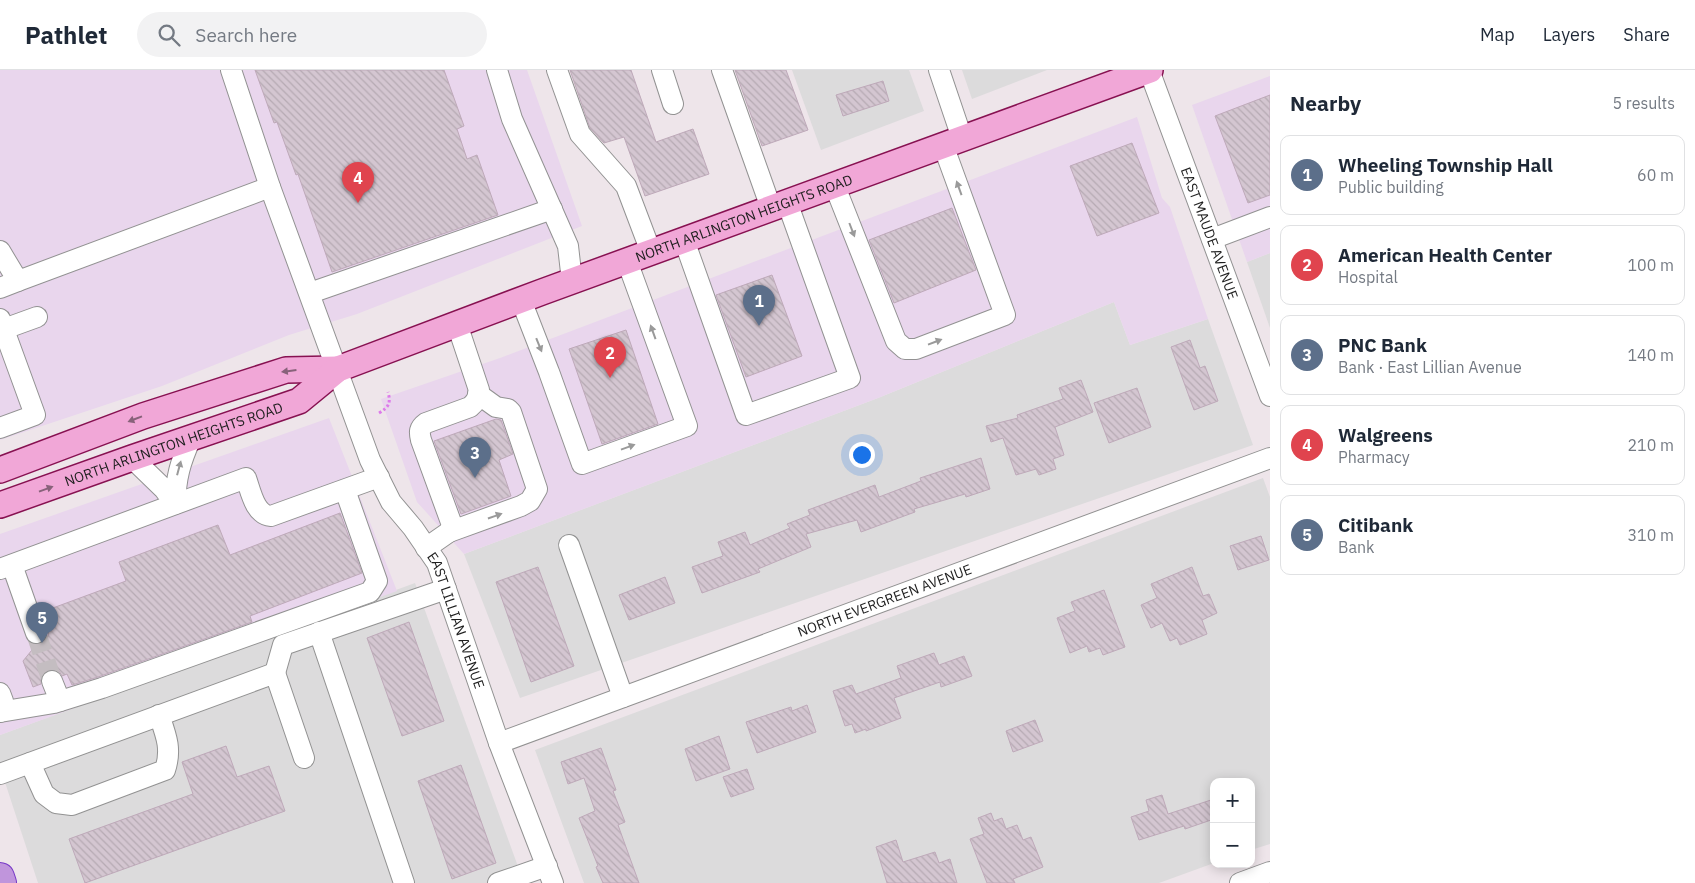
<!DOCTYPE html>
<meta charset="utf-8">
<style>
:root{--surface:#fff;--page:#f2f2f3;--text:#1f2937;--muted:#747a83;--line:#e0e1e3;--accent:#2563eb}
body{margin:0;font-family:"IBM Plex Sans",sans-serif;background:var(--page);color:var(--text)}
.controls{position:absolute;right:15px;bottom:15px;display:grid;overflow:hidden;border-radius:10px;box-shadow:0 2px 12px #0003}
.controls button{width:45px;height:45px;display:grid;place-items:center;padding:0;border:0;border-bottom:1px solid var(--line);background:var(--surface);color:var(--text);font:25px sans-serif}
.you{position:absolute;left:861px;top:384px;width:18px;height:18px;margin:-12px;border:4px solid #fff;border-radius:50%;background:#1a73e8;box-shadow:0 0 0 8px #1a73e833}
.badge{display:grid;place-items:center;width:32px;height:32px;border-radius:50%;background:var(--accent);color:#fff;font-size:16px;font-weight:700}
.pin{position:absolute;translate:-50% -41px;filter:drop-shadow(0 1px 2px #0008)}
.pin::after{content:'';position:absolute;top:26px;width:18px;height:15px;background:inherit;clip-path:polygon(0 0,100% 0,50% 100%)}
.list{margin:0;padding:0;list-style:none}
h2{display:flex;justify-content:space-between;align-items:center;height:65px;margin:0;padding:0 20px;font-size:21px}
h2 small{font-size:16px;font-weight:400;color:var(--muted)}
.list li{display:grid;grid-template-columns:32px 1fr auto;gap:15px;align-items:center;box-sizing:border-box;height:80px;margin:0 10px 10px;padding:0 10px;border:1px solid var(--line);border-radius:10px}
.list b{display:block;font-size:19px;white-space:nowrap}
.list p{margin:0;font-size:16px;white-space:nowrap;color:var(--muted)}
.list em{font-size:16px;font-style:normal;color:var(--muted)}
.icon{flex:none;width:28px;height:28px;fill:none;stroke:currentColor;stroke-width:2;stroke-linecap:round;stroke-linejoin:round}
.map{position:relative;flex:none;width:1270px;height:813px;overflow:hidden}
header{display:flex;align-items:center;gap:30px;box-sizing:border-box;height:70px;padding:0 25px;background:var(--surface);border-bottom:1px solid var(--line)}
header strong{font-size:24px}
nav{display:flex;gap:28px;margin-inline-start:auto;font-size:18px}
.search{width:350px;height:45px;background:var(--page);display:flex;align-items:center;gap:12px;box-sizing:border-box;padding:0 18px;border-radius:28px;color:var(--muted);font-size:19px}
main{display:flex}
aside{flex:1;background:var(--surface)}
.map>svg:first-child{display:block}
.residential{fill:#dcdbdc}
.commercial{fill:#e9d6ed}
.building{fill:url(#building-back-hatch);stroke:#bea9b9}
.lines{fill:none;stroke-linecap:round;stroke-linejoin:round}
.minor-tunnel{stroke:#c4bdc1;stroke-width:20;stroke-dasharray:20 10;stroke-linecap:butt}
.minor-casing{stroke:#929292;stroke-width:22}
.major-casing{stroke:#871151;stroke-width:28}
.highway-casing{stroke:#7738c6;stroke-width:30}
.path{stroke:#dd7aea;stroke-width:3;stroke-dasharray:2.5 2.5;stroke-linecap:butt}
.minor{stroke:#fff;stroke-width:20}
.major{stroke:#f1a7d7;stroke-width:25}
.highway{stroke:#c095dc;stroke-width:28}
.oneway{fill:#9a9a9a}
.oneway2{fill:#88627a}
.labels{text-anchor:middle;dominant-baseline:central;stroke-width:4.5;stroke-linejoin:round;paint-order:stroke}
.street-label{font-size:14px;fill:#1e1e1e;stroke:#fff}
</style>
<header>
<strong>Pathlet</strong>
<div class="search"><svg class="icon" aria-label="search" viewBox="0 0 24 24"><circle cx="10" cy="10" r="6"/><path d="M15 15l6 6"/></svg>Search here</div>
<nav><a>Map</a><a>Layers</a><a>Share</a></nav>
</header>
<main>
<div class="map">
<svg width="1270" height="813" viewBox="0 0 1270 813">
<defs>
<pattern id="building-back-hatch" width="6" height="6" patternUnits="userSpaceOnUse" patternTransform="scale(1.25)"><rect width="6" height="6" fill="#d4c6d1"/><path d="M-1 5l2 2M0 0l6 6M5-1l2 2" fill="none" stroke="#b6aab3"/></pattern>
</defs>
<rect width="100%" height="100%" fill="#eee5ea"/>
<g class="residential">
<path d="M 792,0 L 909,0 L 924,41 L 821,80 Z"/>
<path d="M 962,0 L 1047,0 L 972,29 Z"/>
<path d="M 1270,183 L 1270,258 L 1247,192 Z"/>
<path d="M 1114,232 L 1130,275 L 1208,249 L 1253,375 L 520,628 L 464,484 L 878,328 Z"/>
<path d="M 1263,408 L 1270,427 L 1270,774 L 1251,780 L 1251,712 L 1214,712 L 1214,793 L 1159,813 L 584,813 L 535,680 Z"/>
<path d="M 415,513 L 524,813 L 38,813 L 0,697 L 0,665 Z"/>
</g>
<g class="commercial">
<path d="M 0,0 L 527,0 L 582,156 L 357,244 L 289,265 L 162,316 L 0,370 Z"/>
<path d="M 1270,6 L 1270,183 L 1247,192 L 1192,35 Z"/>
<path d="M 1137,47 L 1162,128 L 1170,137 L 1208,249 L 1130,275 L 1114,232 L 878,328 L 464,484 L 417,432 L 381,329 L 500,288 Z"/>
<path d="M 329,348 L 397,521 L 0,665 L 0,464 Z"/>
</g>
<g class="building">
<path d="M 255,0 L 444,0 L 464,56 L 457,59 L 467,89 L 477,85 L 498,145 L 332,202 L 298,104 L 296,105 L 277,52 L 274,53 Z"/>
<path d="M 570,0 L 631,0 L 656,72 L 693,59 L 709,104 L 645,126 L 624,67 L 604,73 L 590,58 Z"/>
<path d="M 735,0 L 786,0 L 808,60 L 762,76 Z"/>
<path d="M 883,11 L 889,31 L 843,46 L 836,25 Z"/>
<path d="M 1270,25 L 1270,125 L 1248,133 L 1215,46 Z"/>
<path d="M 1132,73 L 1159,143 L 1097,166 L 1070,96 Z"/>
<path d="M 952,138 L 976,200 L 894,233 L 869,170 Z"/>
<path d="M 772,205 L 802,286 L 746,307 L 716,225 Z"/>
<path d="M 626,260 L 658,354 L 602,374 L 569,279 Z"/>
<path d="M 1190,270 L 1200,298 L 1205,296 L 1218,331 L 1194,340 L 1171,277 Z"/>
<path d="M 1081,310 L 1093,342 L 1055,357 L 1064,385 L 1053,389 L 1056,399 L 1039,405 L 1036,399 L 1016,405 L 1003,368 L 991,372 L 986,356 L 1018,348 L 1017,345 L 1063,329 L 1059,318 Z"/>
<path d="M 1137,318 L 1151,357 L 1109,373 L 1094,333 Z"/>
<path d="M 496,349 L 501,350 L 513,384 L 499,390 L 511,426 L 461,444 L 434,371 Z"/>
<path d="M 981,388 L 990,419 L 966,427 L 965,424 L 914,439 L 915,442 L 861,462 L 857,450 L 806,464 L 811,477 L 758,499 L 760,502 L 702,523 L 692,497 L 723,486 L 718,472 L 745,462 L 750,475 L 790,458 L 787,454 L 810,445 L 808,440 L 875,415 L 879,427 L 921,411 L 920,408 Z"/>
<path d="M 340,443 L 362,503 L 250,546 L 252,552 L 98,607 L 72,615 L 67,604 L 62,606 L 59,601 L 54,599 L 48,600 L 42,604 L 41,614 L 33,617 L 23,591 L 36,575 L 45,571 L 48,566 L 49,560 L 42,542 L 126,511 L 119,492 L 218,455 L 230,485 Z"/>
<path d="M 1261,466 L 1269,490 L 1238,500 L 1230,476 Z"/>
<path d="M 538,497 L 574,596 L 531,612 L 496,512 Z"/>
<path d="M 1192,497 L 1203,526 L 1209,524 L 1217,543 L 1202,550 L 1207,564 L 1180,575 L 1177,568 L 1170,571 L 1162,553 L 1151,558 L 1141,535 L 1157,528 L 1151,514 Z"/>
<path d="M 665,507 L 675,533 L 629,550 L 619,525 Z"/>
<path d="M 1104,520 L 1125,577 L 1103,585 L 1100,578 L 1089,582 L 1087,576 L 1070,583 L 1057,548 L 1075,541 L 1071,532 Z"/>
<path d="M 409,552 L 444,651 L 402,666 L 367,568 Z"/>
<path d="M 934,583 L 939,595 L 964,586 L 972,606 L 941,617 L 940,612 L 894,628 L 901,648 L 866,661 L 866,659 L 855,663 L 852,654 L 845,656 L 833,621 L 852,615 L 856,624 L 901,608 L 897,596 Z"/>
<path d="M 807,635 L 816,662 L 757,683 L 746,652 L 791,637 L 792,641 Z"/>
<path d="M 1035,650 L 1043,671 L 1013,682 L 1006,661 Z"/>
<path d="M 719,666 L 730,699 L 696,711 L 685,679 Z"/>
<path d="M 226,676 L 237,707 L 269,696 L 285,741 L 85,813 L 69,769 L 193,724 L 182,692 Z"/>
<path d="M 601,678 L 616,720 L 613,721 L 625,752 L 618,755 L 639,813 L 603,813 L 596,797 L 598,796 L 579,748 L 595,741 L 584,708 L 568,714 L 561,692 Z"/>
<path d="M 461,695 L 496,793 L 452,809 L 418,711 Z"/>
<path d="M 747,699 L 754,719 L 731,727 L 723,707 Z"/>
<path d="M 1162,725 L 1168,744 L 1214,729 L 1214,749 L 1185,759 L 1184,756 L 1139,770 L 1131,747 L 1149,741 L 1146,730 Z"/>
<path d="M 991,743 L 994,751 L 1002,748 L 1006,759 L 1017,755 L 1023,770 L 1031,767 L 1043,797 L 1013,809 L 1015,813 L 987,813 L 970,769 L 984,764 L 978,748 Z"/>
<path d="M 896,770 L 903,792 L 935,782 L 939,793 L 950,789 L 957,813 L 887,813 L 876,777 Z"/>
</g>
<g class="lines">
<path class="minor-tunnel" d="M 36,563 L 52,611"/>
<g class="minor-casing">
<g id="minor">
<path id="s1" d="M 231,0 L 270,117 L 370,390 L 391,432 L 413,458 L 437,493 L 499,673 L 553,813"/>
<path d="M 497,0 L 512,49 L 568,176 L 572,211"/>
<path d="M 557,0 L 580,64 L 626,116 L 651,182"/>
<path d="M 662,0 L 673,34"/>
<path d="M 722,0 L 771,138"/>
<path d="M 939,0 L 962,68"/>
<path id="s2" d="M 1149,0 L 1270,326"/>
<path d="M 834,114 L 896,271 L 905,279 L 916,279 L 1005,245 L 943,75"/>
<path d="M 1212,169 L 1270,147"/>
<path d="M 684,170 L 746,345 L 850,308 L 787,132"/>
<path d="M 0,181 L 18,211 L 270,117"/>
<path d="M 0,218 L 18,211"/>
<path d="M 310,223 L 552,139"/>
<path d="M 521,230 L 549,302 L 582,394 L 687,356 L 627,191"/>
<path d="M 0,249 L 35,345 L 0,358"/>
<path d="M 4,259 L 37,247"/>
<path d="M 132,388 L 164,419 L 175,434 C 176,407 180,393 191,368"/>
<path d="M 449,462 L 521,436 L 530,431 L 537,419 L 511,342 L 508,339 L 496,337 L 478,324"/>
<path d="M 569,475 L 623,627"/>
<path d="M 426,478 L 449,462 L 452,455 L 421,370 C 419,362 419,358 426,353 L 470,337 C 476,332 478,328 479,320 L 457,254"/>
<path d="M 12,495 L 36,563"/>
<path d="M 0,499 L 246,408 C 251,422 255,445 271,446 L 379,407"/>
<path d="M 319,562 L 404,813"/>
<path d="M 275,603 L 283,575 L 446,519"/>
<path d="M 52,611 L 60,631"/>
<path d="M 0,623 L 3,631 L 0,642"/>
<path d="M 0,642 L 54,633 L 102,618 L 370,522 L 377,511 L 345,420"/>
<path id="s3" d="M 499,673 L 1270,388"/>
<path d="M 30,693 L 44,724 L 56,733 L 72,735 L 165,700 C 172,679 166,665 159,645"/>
<path d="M 0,704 L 275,603 L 304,688"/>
<path d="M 498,813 L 547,796"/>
<path d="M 1240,813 L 1270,802"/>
</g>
</g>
<g class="major-casing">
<g id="major">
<path d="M 0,400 L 143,346 L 286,300 L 338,299"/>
<path id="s4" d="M 0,435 L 132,388 L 299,331 L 338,299 L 542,222 L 1150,0"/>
</g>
</g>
<g class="highway-casing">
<path id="highway" d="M 0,807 L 2,813"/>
</g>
<path class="path" d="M 379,343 C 389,337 391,333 388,322"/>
<use href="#minor" class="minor"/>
<use href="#major" class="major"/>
<use href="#highway" class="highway"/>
</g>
<defs><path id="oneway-solid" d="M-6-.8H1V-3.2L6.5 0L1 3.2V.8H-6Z" transform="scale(1.25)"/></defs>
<g class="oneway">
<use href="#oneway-solid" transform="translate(959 118) rotate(-110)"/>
<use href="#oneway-solid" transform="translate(852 160) rotate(69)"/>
<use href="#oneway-solid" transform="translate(653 262) rotate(-110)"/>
<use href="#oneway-solid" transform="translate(935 272) rotate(-21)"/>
<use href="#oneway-solid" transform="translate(539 275) rotate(68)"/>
<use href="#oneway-solid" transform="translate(628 377) rotate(-20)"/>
<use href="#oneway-solid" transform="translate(179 398) rotate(-75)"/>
<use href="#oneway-solid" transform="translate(495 446) rotate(-19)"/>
</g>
<g class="oneway2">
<use href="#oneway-solid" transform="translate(289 301) rotate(173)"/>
<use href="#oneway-solid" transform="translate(135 349) rotate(159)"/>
<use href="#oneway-solid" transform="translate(46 419) rotate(-20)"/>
</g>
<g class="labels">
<g class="street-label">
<text stroke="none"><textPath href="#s4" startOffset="800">NORTH ARLINGTON HEIGHTS ROAD</textPath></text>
<text stroke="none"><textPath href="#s2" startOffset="174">EAST MAUDE AVENUE</textPath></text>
<text stroke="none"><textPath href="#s4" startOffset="184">NORTH ARLINGTON HEIGHTS ROAD</textPath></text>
<text stroke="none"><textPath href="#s3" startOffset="411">NORTH EVERGREEN AVENUE</textPath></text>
<text stroke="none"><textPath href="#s1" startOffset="598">EAST LILLIAN AVENUE</textPath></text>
</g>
</g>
</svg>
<div class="controls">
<button>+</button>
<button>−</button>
</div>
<div class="you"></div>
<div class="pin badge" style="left:759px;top:256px;background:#5c6f8a">1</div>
<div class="pin badge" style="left:610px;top:308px;background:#e0444e">2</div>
<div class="pin badge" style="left:475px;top:408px;background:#5c6f8a">3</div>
<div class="pin badge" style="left:358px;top:133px;background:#e0444e">4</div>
<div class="pin badge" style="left:42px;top:573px;background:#5c6f8a">5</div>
</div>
<aside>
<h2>Nearby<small>5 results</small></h2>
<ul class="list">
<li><span class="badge" style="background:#5c6f8a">1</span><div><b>Wheeling Township Hall</b><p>Public building</p></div><em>60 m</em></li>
<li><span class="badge" style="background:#e0444e">2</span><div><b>American Health Center</b><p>Hospital</p></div><em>100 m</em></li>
<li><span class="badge" style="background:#5c6f8a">3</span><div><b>PNC Bank</b><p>Bank · East Lillian Avenue</p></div><em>140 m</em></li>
<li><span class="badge" style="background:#e0444e">4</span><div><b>Walgreens</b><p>Pharmacy</p></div><em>210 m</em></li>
<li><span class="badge" style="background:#5c6f8a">5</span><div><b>Citibank</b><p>Bank</p></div><em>310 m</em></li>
</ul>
</aside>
</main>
